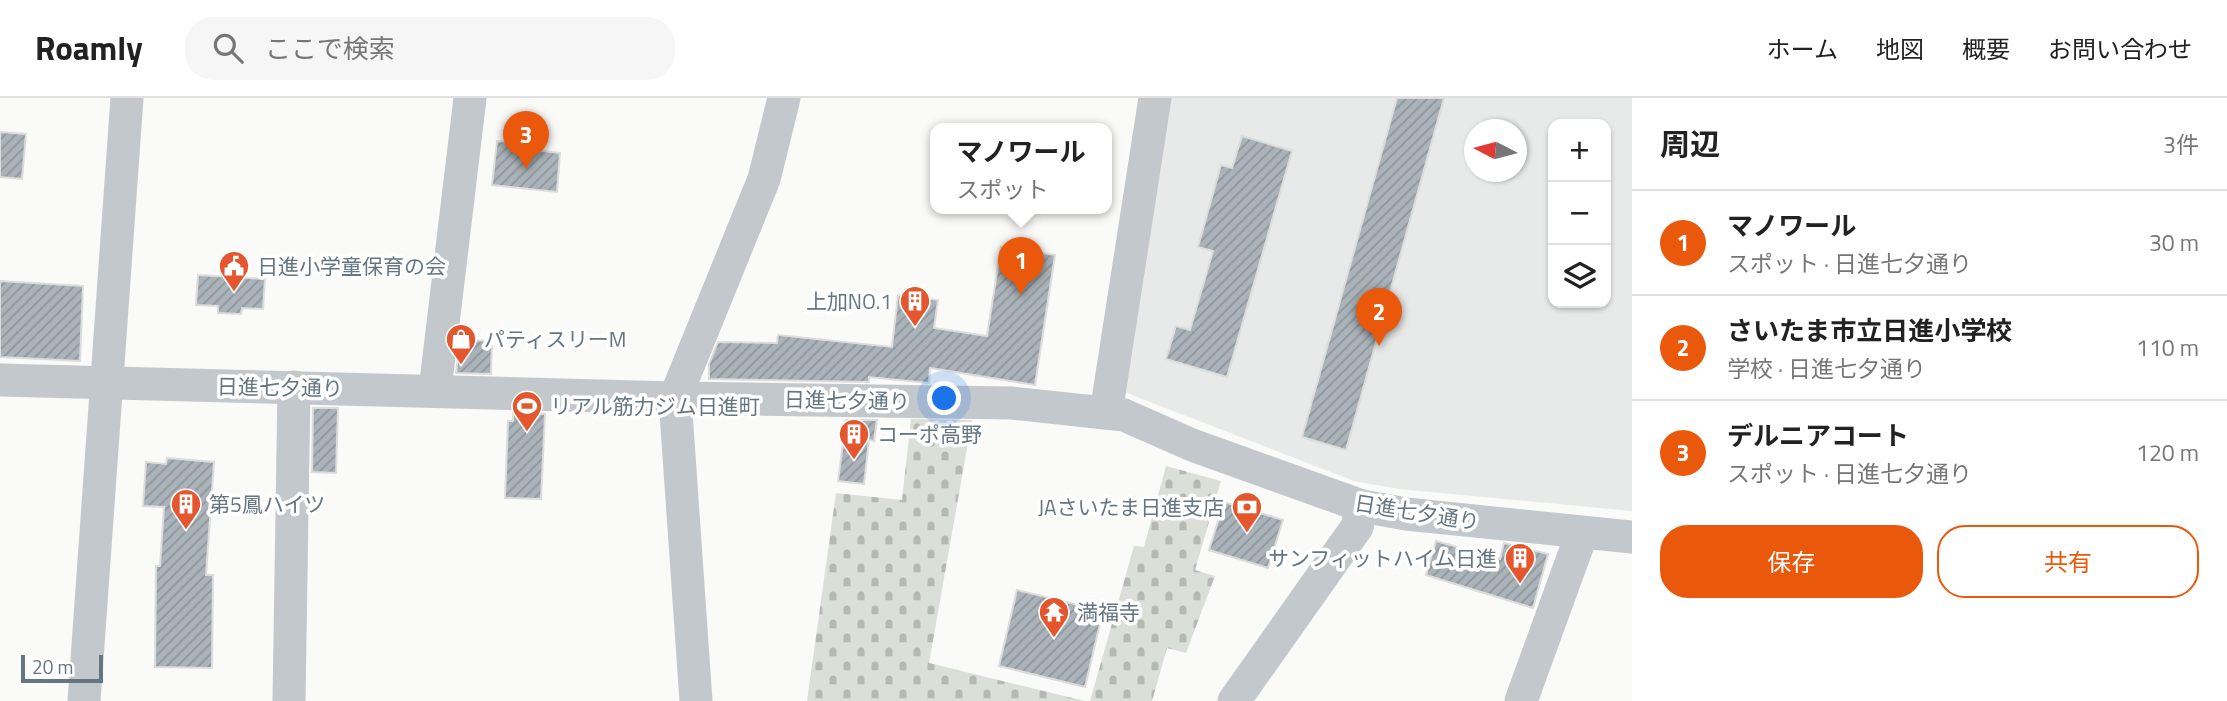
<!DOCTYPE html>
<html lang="ja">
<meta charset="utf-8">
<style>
:root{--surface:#fff;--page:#f6f6f6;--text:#222;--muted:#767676;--line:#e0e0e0;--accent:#ea580c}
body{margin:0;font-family:"Titillium Web","Noto Sans JP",sans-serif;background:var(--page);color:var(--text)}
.controls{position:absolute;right:21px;top:21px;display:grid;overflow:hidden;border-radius:14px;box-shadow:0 2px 5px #0004}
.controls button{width:63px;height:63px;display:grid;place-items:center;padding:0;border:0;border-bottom:2px solid var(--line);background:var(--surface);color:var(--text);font:35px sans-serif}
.compass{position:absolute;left:1464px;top:21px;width:63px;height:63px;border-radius:50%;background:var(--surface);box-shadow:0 2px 5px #0004;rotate:276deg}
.scale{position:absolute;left:21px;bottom:18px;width:82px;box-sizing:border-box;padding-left:7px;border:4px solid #657683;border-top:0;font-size:19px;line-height:24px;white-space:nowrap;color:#657683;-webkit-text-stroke:5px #fff;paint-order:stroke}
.you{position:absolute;left:945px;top:301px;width:24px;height:24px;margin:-18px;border:5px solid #fff;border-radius:50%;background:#1a73e8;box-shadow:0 0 0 10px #1a73e833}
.badge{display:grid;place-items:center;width:46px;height:46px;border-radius:50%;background:var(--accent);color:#fff;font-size:23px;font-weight:700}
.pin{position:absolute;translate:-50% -58px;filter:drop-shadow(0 2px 4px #0008)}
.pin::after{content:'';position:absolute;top:37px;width:24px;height:21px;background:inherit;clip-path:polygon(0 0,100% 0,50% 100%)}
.popup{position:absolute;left:930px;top:25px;width:182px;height:91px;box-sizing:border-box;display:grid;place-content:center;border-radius:14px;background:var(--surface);filter:drop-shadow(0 2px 5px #0005);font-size:23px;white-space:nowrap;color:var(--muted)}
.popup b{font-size:26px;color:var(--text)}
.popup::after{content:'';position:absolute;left:50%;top:100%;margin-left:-14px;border:14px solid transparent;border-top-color:var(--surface)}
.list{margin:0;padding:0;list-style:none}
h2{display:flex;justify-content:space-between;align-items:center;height:91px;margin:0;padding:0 28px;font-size:30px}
h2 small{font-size:23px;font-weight:400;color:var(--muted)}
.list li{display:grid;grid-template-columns:46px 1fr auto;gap:21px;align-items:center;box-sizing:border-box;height:105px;padding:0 28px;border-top:2px solid var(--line)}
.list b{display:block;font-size:26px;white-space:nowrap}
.list p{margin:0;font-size:23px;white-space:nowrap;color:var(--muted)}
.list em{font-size:23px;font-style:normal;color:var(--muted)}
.actions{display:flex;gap:14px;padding:21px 28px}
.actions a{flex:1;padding:16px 0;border:2px solid var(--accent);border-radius:28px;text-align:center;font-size:24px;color:var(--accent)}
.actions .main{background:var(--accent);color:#fff}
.icon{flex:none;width:38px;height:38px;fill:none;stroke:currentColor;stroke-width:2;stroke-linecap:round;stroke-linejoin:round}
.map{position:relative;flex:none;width:1632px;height:603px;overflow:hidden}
header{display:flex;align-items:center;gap:42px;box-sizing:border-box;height:98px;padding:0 35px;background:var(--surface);border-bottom:2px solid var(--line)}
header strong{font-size:33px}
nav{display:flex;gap:38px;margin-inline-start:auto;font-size:24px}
.search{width:490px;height:63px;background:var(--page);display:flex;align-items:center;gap:18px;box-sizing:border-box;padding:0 24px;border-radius:28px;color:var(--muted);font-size:26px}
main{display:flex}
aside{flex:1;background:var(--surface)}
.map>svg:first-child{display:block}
.built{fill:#e8e9e9;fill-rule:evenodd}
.cemetery{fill:url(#cemetery-stones)}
.building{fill:url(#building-hatch);stroke:#dcdcda;stroke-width:2}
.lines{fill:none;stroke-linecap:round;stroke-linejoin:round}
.street{stroke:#c3c8cc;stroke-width:33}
.labels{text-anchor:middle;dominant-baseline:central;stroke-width:7;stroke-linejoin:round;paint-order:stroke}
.poi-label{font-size:21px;fill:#657683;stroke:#fff;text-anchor:start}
.street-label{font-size:21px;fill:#657683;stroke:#fff}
</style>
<header>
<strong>Roamly</strong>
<div class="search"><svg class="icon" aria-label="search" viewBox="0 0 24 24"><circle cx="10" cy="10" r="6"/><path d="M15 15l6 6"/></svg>ここで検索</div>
<nav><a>ホーム</a><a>地図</a><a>概要</a><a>お問い合わせ</a></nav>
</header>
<main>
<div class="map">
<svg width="1632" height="603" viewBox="0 0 1632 603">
<defs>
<pattern id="cemetery-stones" width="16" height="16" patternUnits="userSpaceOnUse" patternTransform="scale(1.75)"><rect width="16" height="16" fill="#dadfd7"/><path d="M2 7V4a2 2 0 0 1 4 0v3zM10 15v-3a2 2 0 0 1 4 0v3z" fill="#b4b9b4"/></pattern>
<pattern id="building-hatch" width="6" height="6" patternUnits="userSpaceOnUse" patternTransform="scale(1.75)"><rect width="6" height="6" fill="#aab3b9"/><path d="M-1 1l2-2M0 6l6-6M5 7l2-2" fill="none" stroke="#8e969c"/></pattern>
</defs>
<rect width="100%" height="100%" fill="#fafaf8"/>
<path class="built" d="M 1164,0 L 1632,0 L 1632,413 L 1399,391 L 1354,383 L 1119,292 ZM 1553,26 L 1606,26 L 1606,205 L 1553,205 ZM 1475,32 L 1517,32 L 1517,74 L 1475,74 Z"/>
<g class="cemetery">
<path d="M 911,321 L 972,322 L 929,565 L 1085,603 L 807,603 L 836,395 L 902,402 Z"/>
<path d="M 1166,368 L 1221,383 L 1195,472 L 1215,478 L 1186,555 L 1167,550 L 1152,603 L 1090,603 L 1134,448 L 1144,449 Z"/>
</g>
<g class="building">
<path d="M 1397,0 L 1444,0 L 1346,352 L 1302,339 Z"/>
<path d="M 0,34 L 26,36 L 22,81 L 0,79 Z"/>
<path d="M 1242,38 L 1292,53 L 1227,279 L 1166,261 L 1176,228 L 1190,232 L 1213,153 L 1198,149 L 1221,67 L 1232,70 Z"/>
<path d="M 497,43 L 526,46 L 525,51 L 560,55 L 557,94 L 492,87 Z"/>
<path d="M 1001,149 L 1055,157 L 1035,287 L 930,270 L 929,285 L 869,279 L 869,284 L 709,281 L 709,266 L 718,244 L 777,245 L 778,237 L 892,249 L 898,197 L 938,202 L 934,230 L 987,238 Z"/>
<path d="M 198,177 L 265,181 L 263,211 L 242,210 L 241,216 L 218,215 L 218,208 L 196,207 Z"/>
<path d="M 0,183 L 83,188 L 80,263 L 0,259 Z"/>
<path d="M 460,242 L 492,243 L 491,276 L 456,275 Z"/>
<path d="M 313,310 L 338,310 L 336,375 L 312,374 Z"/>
<path d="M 513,315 L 545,316 L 541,401 L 505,400 L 508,323 L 513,323 Z"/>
<path d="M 846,322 L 877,322 L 874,343 L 869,342 L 864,386 L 838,383 Z"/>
<path d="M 167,360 L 214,364 L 206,477 L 213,477 L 212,570 L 155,569 L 156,468 L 160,468 L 164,409 L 143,408 L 146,364 L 166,366 Z"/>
<path d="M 1224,404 L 1283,422 L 1268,470 L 1209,452 Z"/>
<path d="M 1436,443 L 1500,461 L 1504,445 L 1548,456 L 1533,510 L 1426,477 Z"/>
<path d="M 1017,492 L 1103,513 L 1085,589 L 999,568 Z"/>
</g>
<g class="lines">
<g class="street">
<path d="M 0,282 L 675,300 L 1011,305 L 1124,317 L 1192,347 L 1362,408 L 1406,416 L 1632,439"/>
<path d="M 435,292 L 470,0"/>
<path d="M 1106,315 L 1155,0"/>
<path d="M 84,603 L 127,0"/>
<path d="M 289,603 L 294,289"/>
<path d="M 696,603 L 675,300 L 764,81 L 784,0"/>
<path d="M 1234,603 L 1357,429 L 1362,408"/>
<path d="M 1521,603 L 1582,435"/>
</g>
</g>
<defs>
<g id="civic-pin" transform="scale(1.575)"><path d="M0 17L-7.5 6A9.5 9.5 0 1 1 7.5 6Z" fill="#e4572e" stroke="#fff"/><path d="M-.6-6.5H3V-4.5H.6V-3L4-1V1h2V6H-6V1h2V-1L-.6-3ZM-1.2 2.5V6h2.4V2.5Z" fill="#fff"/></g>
<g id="building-pin" transform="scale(1.575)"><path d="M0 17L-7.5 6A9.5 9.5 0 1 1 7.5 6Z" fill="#e4572e" stroke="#fff"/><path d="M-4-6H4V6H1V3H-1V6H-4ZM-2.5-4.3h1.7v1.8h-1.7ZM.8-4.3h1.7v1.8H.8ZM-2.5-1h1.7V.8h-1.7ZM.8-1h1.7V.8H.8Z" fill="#fff"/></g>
<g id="shop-pin" transform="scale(1.575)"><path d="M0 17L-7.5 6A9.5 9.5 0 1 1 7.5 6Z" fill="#e4572e" stroke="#fff"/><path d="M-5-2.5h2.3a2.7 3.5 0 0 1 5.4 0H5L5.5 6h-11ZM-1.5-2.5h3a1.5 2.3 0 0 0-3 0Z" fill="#fff"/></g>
<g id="stadium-pin" transform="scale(1.575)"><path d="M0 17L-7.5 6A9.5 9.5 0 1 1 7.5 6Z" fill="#e4572e" stroke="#fff"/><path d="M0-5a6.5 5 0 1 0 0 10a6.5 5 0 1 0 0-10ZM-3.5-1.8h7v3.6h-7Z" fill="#fff"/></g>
<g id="bank-pin" transform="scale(1.575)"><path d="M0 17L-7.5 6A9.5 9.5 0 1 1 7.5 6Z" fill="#e4572e" stroke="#fff"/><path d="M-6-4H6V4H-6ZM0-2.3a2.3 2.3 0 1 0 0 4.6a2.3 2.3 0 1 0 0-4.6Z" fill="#fff"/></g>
<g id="temple-pin" transform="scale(1.575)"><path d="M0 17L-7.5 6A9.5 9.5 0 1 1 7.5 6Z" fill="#e4572e" stroke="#fff"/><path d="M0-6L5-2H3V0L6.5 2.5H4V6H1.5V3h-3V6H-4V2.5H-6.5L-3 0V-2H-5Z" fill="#fff"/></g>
</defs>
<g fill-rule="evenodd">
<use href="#civic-pin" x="234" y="168"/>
<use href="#building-pin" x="915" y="203"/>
<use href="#shop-pin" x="461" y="241"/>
<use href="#stadium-pin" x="527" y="308"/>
<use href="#building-pin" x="854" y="336"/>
<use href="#building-pin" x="186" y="406"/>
<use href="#bank-pin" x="1247" y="409"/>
<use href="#building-pin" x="1520" y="460"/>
<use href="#temple-pin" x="1054" y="514"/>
</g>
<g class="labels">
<g class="poi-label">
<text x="257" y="168">日進小学童保育の会</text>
<text x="892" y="203" text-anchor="end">上加NO.1</text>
<text x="484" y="241">パティスリーM</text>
<text x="550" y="308">リアル筋力ジム日進町</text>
<text x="877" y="336">コーポ高野</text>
<text x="209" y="406">第5鳳ハイツ</text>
<text x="1224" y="409" text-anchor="end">JAさいたま日進支店</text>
<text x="1497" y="460" text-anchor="end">サンフィットハイム日進</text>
<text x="1077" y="514">満福寺</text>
</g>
<g class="street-label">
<text transform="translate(280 289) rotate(1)">日進七夕通り</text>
<text transform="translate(847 302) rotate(1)">日進七夕通り</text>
<text transform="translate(1417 414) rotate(9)">日進七夕通り</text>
</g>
</g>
</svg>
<div class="controls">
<button>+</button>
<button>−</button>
<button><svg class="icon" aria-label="layers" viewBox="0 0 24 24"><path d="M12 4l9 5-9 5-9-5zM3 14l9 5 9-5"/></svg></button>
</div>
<svg class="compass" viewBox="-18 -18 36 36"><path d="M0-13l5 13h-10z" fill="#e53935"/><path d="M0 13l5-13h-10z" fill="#767676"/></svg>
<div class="scale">20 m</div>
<div class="you"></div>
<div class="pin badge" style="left:1021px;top:197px">1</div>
<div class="popup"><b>マノワール</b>スポット</div>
<div class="pin badge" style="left:1379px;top:248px">2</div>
<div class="pin badge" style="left:526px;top:71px">3</div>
</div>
<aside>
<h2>周辺<small>3件</small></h2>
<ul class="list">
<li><span class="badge">1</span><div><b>マノワール</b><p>スポット · 日進七夕通り</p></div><em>30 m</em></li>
<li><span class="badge">2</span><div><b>さいたま市立日進小学校</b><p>学校 · 日進七夕通り</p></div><em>110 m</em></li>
<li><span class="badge">3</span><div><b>デルニアコート</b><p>スポット · 日進七夕通り</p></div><em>120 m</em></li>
</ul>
<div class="actions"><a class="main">保存</a><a>共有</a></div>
</aside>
</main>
